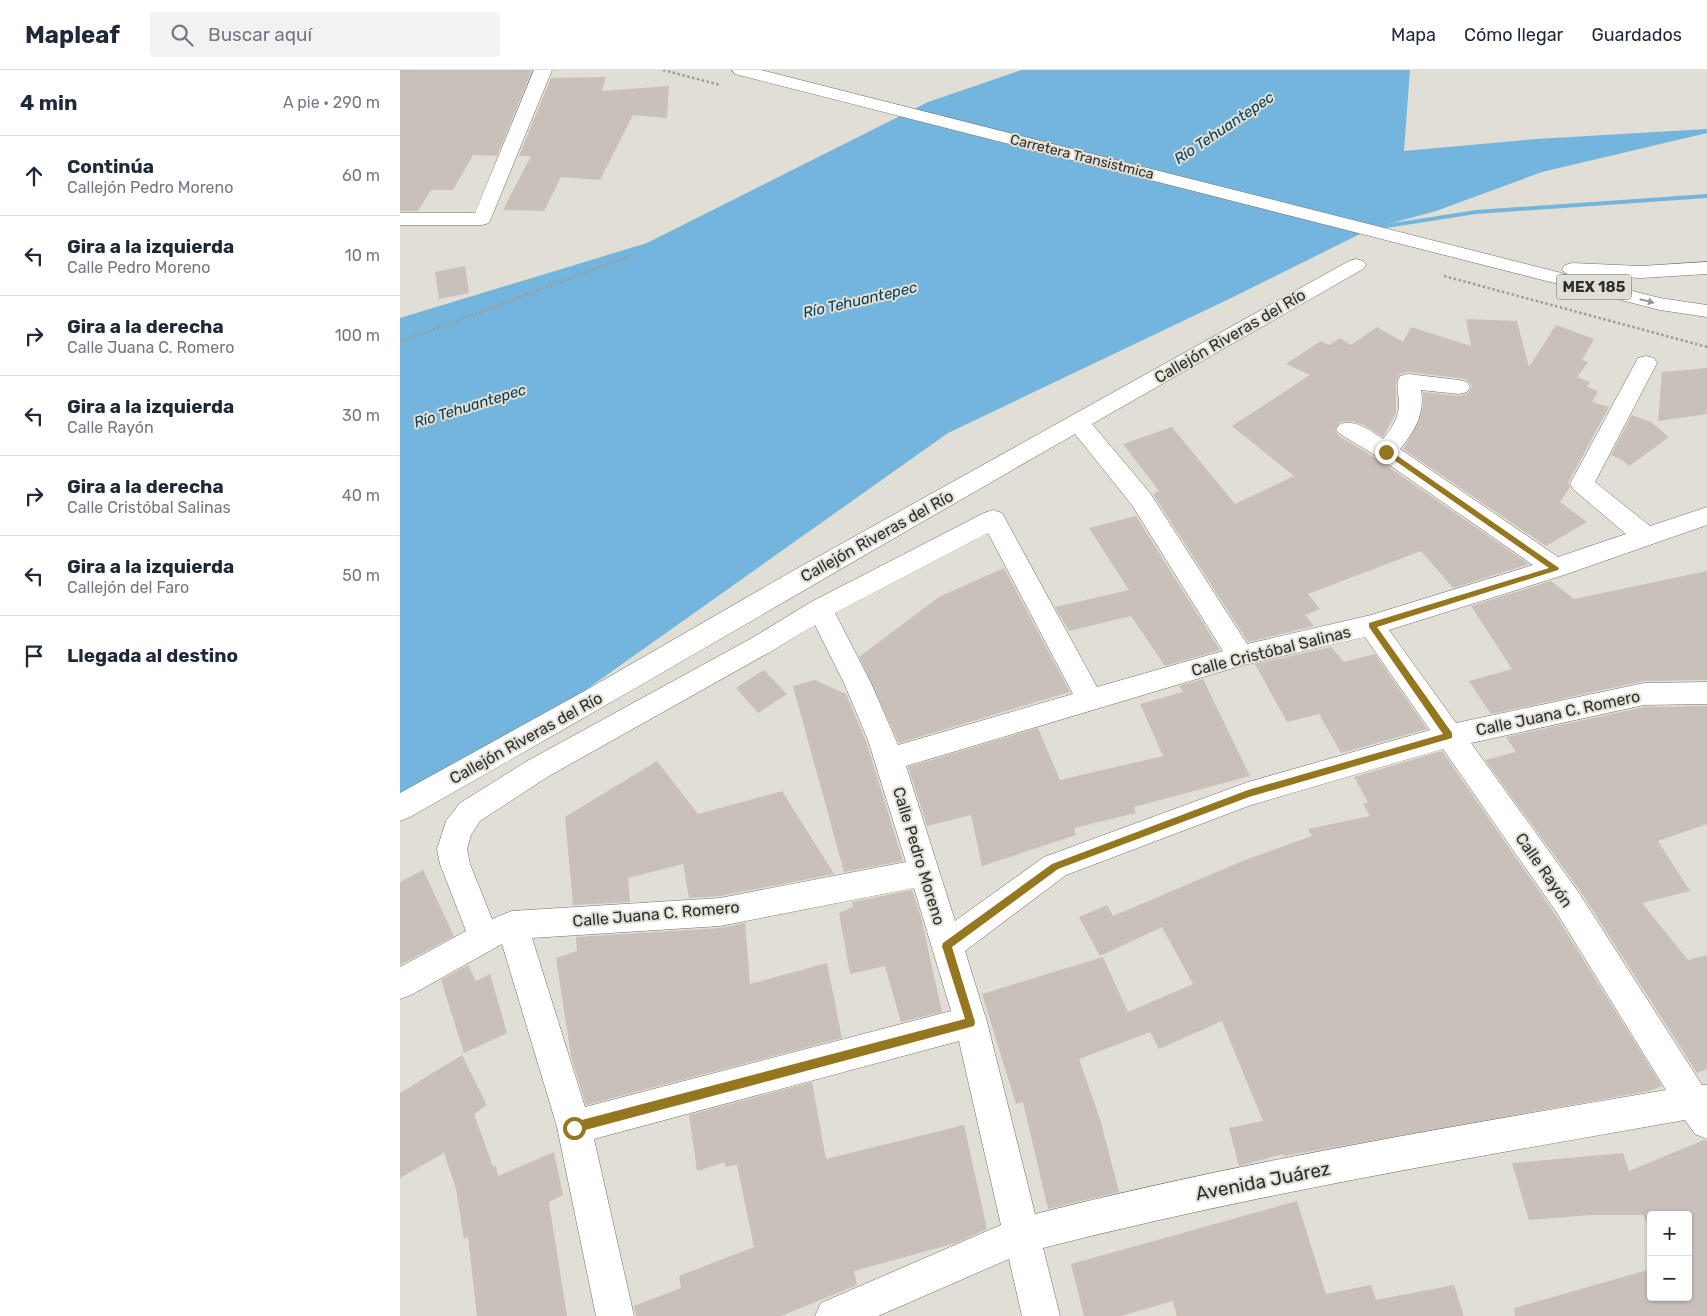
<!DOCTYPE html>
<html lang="es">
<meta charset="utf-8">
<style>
:root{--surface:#fff;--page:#f2f2f3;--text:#1f2937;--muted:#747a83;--line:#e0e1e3}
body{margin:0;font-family:Rubik,sans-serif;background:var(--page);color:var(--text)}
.controls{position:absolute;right:15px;bottom:15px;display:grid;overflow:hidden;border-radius:5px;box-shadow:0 1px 4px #0004}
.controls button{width:45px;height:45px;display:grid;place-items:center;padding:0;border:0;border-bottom:1px solid var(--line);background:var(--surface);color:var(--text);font:25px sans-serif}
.stop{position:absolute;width:15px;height:15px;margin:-11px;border:4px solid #94771f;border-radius:50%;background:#fff}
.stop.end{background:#94771f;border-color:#fff;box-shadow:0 1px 5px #0008}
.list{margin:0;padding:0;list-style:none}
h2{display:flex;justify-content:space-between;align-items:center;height:65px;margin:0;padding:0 20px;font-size:21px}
h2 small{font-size:16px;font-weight:400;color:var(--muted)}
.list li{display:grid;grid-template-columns:32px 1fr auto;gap:15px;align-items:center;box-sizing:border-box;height:80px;padding:0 20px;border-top:1px solid var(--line)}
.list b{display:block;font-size:19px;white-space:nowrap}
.list p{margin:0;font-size:16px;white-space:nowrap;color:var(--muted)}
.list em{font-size:16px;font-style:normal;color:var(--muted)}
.icon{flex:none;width:28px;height:28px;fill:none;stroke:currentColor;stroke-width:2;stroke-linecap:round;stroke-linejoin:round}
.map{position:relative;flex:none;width:1307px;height:1246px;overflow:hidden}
header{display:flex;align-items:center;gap:30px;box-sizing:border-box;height:70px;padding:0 25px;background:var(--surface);border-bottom:1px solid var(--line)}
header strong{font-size:24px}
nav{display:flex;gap:28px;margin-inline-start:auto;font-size:18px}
.search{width:350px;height:45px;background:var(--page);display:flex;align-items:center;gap:12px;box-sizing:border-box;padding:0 18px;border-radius:5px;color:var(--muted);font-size:19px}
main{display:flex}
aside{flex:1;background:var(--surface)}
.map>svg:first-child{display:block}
.water{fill:#73b5dc}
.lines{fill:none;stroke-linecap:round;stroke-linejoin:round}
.stream{fill:#73b5dc;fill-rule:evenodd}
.building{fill:#c8c0b9}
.minor-casing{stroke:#716e66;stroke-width:1}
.primary-casing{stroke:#716e66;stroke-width:1}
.path{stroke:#9e9c95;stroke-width:2.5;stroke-dasharray:2.5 2.5;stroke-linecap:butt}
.minor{fill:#fff;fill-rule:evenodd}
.primary{fill:#fff;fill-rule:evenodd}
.oneway{fill:#989796}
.route{fill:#94771f}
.labels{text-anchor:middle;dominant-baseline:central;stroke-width:4;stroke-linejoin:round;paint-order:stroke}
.far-street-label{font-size:14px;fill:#302f2c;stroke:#e1dfd5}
.far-water-label{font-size:15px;font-style:italic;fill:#08405a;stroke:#e1dfd5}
.shield{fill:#e1dfd5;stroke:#65645f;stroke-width:1}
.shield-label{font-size:15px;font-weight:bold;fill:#302f2c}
.street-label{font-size:16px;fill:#302f2c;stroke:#e1dfd5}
.near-street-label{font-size:19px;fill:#302f2c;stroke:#e1dfd5}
</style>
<header>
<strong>Mapleaf</strong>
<div class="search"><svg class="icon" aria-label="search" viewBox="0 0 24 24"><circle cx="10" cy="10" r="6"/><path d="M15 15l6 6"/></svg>Buscar aquí</div>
<nav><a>Mapa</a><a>Cómo llegar</a><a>Guardados</a></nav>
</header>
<main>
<aside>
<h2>4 min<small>A pie · 290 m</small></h2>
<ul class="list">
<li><svg class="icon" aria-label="ahead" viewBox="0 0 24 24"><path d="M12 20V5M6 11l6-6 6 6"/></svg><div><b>Continúa</b><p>Callejón Pedro Moreno</p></div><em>60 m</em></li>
<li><svg class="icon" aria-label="left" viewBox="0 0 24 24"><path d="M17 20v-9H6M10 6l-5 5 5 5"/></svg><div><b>Gira a la izquierda</b><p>Calle Pedro Moreno</p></div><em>10 m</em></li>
<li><svg class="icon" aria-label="right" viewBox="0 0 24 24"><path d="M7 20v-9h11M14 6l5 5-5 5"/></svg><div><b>Gira a la derecha</b><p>Calle Juana C. Romero</p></div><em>100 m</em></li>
<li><svg class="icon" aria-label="left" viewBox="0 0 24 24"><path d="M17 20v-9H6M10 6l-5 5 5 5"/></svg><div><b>Gira a la izquierda</b><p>Calle Rayón</p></div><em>30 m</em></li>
<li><svg class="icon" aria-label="right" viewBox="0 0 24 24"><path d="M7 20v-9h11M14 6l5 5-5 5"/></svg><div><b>Gira a la derecha</b><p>Calle Cristóbal Salinas</p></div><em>40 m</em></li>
<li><svg class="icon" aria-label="left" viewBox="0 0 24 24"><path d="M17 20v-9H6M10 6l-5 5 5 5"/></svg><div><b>Gira a la izquierda</b><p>Callejón del Faro</p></div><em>50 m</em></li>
<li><svg class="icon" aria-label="arrive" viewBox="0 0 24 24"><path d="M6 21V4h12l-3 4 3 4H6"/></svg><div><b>Llegada al destino</b></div></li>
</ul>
</aside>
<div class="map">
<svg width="1307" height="1246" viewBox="0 0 1307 1246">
<rect width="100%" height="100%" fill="#e1dfd5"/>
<path class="water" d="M 622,0 L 1010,0 L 1004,81 L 1136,69 L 1307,59 L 1307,63 L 1142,102 L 1036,141 L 970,159 L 827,230 L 548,363 L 50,716 L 0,745 L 0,248 L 247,173 L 528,32 Z"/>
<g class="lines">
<path class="stream" d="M 1307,124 L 1307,128 L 1076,144 L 967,161 L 963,159 L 967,157 L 1076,140 Z"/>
</g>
<g class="building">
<path d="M 0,0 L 132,0 L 97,86 L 73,85 L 53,120 L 31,120 L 18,141 L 0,141 Z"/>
<path d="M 206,7 L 202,21 L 269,16 L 267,48 L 233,45 L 200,110 L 161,107 L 144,141 L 103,140 L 131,86 L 119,86 L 151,8 Z"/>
<path d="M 65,196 L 69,223 L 39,229 L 35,202 Z"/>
<path d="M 1066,249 L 1117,251 L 1129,297 L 1156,255 L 1194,269 L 1182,290 L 1188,292 L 1177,307 L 1190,312 L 1187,317 L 1198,321 L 1192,332 L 1209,337 L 1168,413 L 1170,417 L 1160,432 L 1187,452 L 1146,476 L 1003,379 L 1019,352 L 1023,337 L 1023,322 L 1059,326 L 1069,323 L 1072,316 L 1067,310 L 1059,308 L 1008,302 L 1000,304 L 996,312 L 996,343 L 983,367 L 964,355 L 952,351 L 940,352 L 935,360 L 939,366 L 977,389 L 1129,494 L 1053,518 L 1021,481 L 908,524 L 920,539 L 905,545 L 914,556 L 848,572 L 753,424 L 759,421 L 723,374 L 772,357 L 835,434 L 894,406 L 832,356 L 910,305 L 886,294 L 921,271 L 929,275 L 940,268 L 951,275 L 977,257 L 1003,272 L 1011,257 L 1071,276 Z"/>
<path d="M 1307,298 L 1307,344 L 1258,351 L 1262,302 Z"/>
<path d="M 1232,345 L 1251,352 L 1269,367 L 1229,396 L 1222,390 L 1211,385 Z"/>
<path d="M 736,446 L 820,580 L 765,596 L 731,546 L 669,561 L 655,537 L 729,520 L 689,458 Z"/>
<path d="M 604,498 L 670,622 L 499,673 L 459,587 L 539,527 Z"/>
<path d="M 1307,501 L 1307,610 L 1244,611 L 1091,644 L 1069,611 L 1112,599 L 1071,536 L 1151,511 L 1174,529 Z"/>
<path d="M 931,577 L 944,592 L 975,584 L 1027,659 L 941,683 L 919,644 L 887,652 L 855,594 Z"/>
<path d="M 364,600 L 387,624 L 358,643 L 336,618 Z"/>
<path d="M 803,609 L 850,706 L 734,737 L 736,743 L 674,758 L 676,765 L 582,796 L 571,745 L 527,756 L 508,697 L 638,658 L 660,710 L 763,686 L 740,634 L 783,622 L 779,616 Z"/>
<path d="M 415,610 L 446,624 L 466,671 L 503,791 L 444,802 L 393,616 Z"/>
<path d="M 1307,636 L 1307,754 L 1258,771 L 1290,821 L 1242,833 L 1288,890 L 1307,885 L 1307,999 L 1297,1003 L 1181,822 L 1085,690 L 1116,682 L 1106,667 L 1244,637 Z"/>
<path d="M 1042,681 L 1155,844 L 1262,1016 L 1249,1021 L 884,1086 L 883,1084 L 839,1096 L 829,1058 L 863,1051 L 822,951 L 759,979 L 750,962 L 679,989 L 700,1049 L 719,1122 L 648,1139 L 623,1032 L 616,1034 L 582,924 L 703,887 L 728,942 L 793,914 L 762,857 L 700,886 L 679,847 L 707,835 L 713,846 L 845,790 L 912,766 L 908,759 L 970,746 L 963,734 L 968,732 L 954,707 Z"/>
<path d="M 257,691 L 298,744 L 382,721 L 434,804 L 320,826 L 289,828 L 283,794 L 228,808 L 230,832 L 173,835 L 165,747 Z"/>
<path d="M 23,800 L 54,866 L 0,895 L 0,812 Z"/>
<path d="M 512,820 L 521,847 L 542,942 L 501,952 L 485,896 L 450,904 L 439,843 L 453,837 L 452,832 Z"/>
<path d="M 345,853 L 350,914 L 427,893 L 442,968 L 186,1035 L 171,986 L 156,888 L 177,881 L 176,867 L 320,858 Z"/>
<path d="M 68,895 L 76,911 L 90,904 L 107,963 L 64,983 L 41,910 Z"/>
<path d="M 62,985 L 87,1035 L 74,1044 L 93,1097 L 96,1095 L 98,1106 L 154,1082 L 163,1125 L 149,1132 L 167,1246 L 77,1246 L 68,1167 L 64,1169 L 56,1119 L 44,1083 L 0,1108 L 0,1023 Z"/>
<path d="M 412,1012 L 426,1089 L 564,1055 L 587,1159 L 556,1173 L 454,1201 L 457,1215 L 381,1246 L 236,1246 L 234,1236 L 281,1218 L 279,1206 L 354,1177 L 337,1095 L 325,1097 L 325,1092 L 297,1101 L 289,1045 Z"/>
<path d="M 1304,1070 L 1307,1071 L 1307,1246 L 1115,1246 L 1114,1238 L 1251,1199 L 1251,1227 L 1288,1227 L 1288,1145 L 1251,1145 L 1251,1161 L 1243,1145 L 1191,1145 L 1129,1150 L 1112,1093 L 1223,1083 L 1229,1101 Z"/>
<path d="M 897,1131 L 926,1224 L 971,1215 L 976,1230 L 1054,1215 L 1064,1246 L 777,1246 L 773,1231 L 721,1246 L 684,1246 L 671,1194 Z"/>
</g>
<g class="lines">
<g class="minor-casing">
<g id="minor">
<path d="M 134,0 L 152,0 L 89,153 L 82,155 L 0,155 L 0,143 L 75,143 Z"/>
<path d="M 956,189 L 963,191 L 966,195 L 963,199 L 692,354 L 750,423 L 847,574 L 971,545 L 1133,495 L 978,387 L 940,364 L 936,359 L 940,354 C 956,349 970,361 983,369 C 992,358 999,348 999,333 C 999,324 995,314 1000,306 L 1008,304 L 1059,310 L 1067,312 L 1070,317 L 1067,322 L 1059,324 L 1021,320 C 1025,344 1015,361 1000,379 L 1158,487 L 1226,464 L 1174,420 L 1170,414 L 1238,288 L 1246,286 L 1254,288 L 1257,293 L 1195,412 L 1250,456 L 1307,437 L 1307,455 L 1164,505 L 989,560 L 1056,653 L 1244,613 L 1307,612 L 1307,634 L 1244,635 L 1071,673 L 1179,823 L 1302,1015 L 1307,1015 L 1307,1069 L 1295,1064 L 1285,1050 C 1070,1088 854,1124 643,1178 L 660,1246 L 622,1246 L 609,1189 L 478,1246 L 415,1246 L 421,1233 L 601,1155 L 559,971 L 194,1069 L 234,1246 L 196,1246 L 157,1057 L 102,874 L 11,925 L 0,929 L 0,897 L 66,861 L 40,794 L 37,779 L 46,751 L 60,733 L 129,690 L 352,568 L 411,532 L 584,443 L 593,440 L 602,443 L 697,617 L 823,581 L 732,435 L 675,364 C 453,491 233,621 10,747 L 0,751 L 0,723 L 181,623 L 389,503 L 949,191 ZM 588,463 L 673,624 L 498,675 L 471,613 L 435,543 ZM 415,555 L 444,613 L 468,670 L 506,792 L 320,828 L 112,841 L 92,849 L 70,794 L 67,779 L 71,765 L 80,751 L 149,706 L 370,582 ZM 965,567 L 1030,660 L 848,712 L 644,787 L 555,851 L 506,696 L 840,596 ZM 1043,679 L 1157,843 L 1266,1020 C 1055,1056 843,1091 635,1144 L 587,952 L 565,881 L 666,805 L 851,735 ZM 514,818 L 551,941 L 185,1037 L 132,868 L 320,856 Z"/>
</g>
</g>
<g class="primary-casing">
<g id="primary">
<path d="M 332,0 L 361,0 L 1260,228 L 1307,235 L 1307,247 L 1260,240 L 335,4 Z"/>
<path d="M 1307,192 L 1307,204 L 1241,208 L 1172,205 L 1165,203 L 1162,199 L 1165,195 L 1172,193 L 1241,196 Z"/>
</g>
</g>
<g class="path">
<path d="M 263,0 L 320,15"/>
<path d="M 1044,206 L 1307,277"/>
<path d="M 0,272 L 232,185"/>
</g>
<use href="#minor" class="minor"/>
<use href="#primary" class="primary"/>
</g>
<defs><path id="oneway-solid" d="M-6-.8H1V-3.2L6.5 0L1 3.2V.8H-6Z" transform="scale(1.25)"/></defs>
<use class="oneway" href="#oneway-solid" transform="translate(1247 231) rotate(14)"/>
<path class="route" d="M 984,380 L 989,380 L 1159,498 L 1158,500 L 977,557 L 1052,663 L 1052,668 L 849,727 L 658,799 L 552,877 L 575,952 L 574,956 L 174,1063 L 170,1061 L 169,1058 L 170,1054 L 174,1052 L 565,949 L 542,876 L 543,873 L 652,794 L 848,720 L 1043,664 L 969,557 L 969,553 L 1149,498 L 984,383 Z"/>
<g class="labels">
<g class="far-street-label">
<text transform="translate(682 87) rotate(14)">Carretera Transistmica</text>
</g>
<g class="far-water-label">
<text transform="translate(824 58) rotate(-34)">Río Tehuantepec</text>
<text transform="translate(460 230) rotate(-13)">Río Tehuantepec</text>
<text transform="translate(70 336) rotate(-17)">Río Tehuantepec</text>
</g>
<rect class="shield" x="1156.5" y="204.5" width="75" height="25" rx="4"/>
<g class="shield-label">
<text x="1194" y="217">MEX 185</text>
</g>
<g class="street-label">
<text transform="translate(830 266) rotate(-30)">Callejón Riveras del Río</text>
<text transform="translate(477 466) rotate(-29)">Callejón Riveras del Río</text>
<text transform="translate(871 581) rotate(-14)">Calle Cristóbal Salinas</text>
<text transform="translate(1158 643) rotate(-12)">Calle Juana C. Romero</text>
<text transform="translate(126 668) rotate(-29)">Callejón Riveras del Río</text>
<text transform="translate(519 786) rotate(73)">Calle Pedro Moreno</text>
<text transform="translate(1144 800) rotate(55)">Calle Rayón</text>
<text transform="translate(256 844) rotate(-5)">Calle Juana C. Romero</text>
</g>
<g class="near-street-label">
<text transform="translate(863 1111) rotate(-11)">Avenida Juárez</text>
</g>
</g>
</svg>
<div class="controls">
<button>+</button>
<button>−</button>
</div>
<div class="stop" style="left:174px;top:1058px"></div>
<div class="stop end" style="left:986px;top:382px"></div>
</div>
</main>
